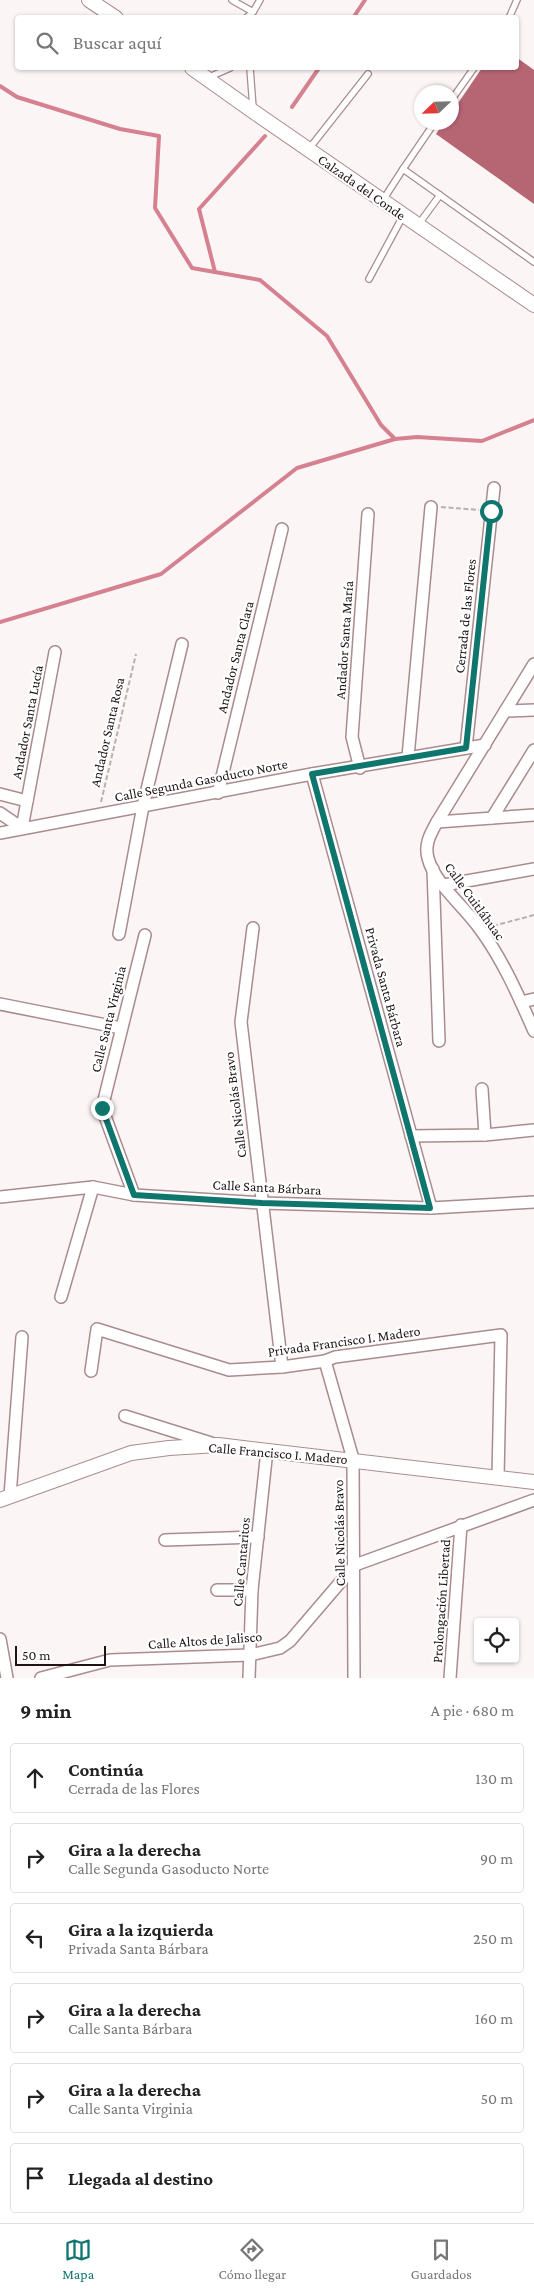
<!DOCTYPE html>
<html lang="es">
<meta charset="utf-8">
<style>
:root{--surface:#fff;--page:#f2f2f2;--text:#222;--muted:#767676;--line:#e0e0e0;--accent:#0f766e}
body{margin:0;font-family:"Crimson Pro",serif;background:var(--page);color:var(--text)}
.controls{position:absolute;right:15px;bottom:15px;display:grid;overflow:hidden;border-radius:5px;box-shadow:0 1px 4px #0004}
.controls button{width:45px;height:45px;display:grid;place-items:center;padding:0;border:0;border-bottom:1px solid var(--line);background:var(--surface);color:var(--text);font:25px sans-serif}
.compass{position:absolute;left:414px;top:85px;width:45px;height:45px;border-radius:50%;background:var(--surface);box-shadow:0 1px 4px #0004;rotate:247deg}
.scale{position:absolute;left:15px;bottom:12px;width:91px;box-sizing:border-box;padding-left:5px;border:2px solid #1f1415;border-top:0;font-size:14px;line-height:18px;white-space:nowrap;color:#1f1415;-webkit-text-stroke:4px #fff;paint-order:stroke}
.stop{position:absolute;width:15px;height:15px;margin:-11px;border:4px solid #0f766e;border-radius:50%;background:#fff}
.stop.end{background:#0f766e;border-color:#fff;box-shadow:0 1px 5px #0008}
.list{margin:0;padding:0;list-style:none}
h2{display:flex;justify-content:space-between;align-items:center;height:65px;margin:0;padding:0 20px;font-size:21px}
h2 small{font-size:16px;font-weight:400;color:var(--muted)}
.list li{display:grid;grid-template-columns:32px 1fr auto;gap:15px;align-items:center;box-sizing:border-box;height:70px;margin:0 10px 10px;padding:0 10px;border:1px solid var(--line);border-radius:5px}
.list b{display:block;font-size:19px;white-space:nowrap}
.list p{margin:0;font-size:16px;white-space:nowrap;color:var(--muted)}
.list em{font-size:16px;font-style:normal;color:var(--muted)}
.icon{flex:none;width:28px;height:28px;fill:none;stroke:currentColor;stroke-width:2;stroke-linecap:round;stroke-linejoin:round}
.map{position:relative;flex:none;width:534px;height:1678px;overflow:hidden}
.search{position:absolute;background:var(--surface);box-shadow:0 1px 4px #0004;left:15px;right:15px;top:15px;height:55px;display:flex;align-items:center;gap:12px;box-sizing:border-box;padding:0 18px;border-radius:5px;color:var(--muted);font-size:19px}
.sheet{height:545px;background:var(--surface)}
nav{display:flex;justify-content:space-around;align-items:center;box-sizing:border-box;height:70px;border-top:1px solid var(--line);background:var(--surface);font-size:14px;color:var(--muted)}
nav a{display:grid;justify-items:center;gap:2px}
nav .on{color:var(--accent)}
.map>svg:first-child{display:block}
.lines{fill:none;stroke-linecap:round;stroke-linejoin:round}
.stream{stroke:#d5818f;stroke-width:4}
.building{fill:#b66573}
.service-casing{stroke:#a98c8f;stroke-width:8}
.minor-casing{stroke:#a98c8f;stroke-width:14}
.tertiary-casing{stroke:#a98c8f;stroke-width:16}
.path{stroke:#b8b0b1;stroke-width:2;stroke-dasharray:5 2.5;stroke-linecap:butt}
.service{stroke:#fff;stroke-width:5.5}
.minor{stroke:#fff;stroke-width:11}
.tertiary{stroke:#fff;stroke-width:14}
.route{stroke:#0f766e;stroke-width:6}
.labels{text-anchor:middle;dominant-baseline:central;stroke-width:4.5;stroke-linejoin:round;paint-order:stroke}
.street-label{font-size:14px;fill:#1f1415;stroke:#fff}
</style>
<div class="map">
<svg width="534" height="1678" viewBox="0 0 534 1678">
<rect width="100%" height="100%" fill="#fcf5f6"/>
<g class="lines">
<g class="stream">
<path d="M 353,18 L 365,0"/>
<path d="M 0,86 L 17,97 L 120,129 L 159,136 L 155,208 L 192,268 L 260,280 L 327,336 L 381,425 L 395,439"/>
<path d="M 292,107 L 319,68"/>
<path d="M 215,272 L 199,209 L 265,136"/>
<path d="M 0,622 L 161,574 L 297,468 L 395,439 L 417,437 L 482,441 L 534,420"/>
</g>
</g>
<path class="building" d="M 516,57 L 534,70 L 534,204 L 436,134 L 444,122 L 452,122 L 452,112 L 482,68 L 516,68 Z"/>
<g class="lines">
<g class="service-casing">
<g id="service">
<path d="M 232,0 L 253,12"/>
<path d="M 246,18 L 253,12 L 260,0"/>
<path d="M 509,18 L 517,0"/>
<path d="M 250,68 L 253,108"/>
<path d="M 207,78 L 230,68"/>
<path d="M 452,99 L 474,68"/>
<path d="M 308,150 L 368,74"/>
<path d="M 403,169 L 435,122"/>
<path d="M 383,200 L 403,169 L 534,262"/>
<path d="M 418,225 L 440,195"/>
<path d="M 369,279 L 403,216"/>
</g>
</g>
<g class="minor-casing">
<g id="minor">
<path d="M 534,664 L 437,822 C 431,833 424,844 428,858 C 434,883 465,907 480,929 C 503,960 519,997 534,1031"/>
<path d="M 505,711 L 534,710"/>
<path d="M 466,748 L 494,488"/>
<path d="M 408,757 L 431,507"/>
<path d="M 360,768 L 352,737 L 368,514"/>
<path d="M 312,774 L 431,1208"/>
<path d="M 218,793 L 282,529"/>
<path d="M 0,794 L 27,801"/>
<path d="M 0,813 L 22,828 L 55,652"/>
<path d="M 492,818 L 534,750"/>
<path d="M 437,822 L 534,815"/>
<path d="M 0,833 L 312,774 L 485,745"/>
<path d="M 433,869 L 439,1041"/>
<path d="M 444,885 L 534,869"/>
<path d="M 253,928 L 241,1022 L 282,1367"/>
<path d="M 119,934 L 143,806 L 182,644"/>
<path d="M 521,1002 L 534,999"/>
<path d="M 0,1004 L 121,1028"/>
<path d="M 482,1089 L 485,1135"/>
<path d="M 411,1136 L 485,1135 L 534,1130"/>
<path d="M 134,1195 L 102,1108 L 145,935"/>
<path d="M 0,1197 L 93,1187 L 134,1195 L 262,1203 L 431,1208 L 534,1202"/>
<path d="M 61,1297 L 93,1187"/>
<path d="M 325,1361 L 353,1459 L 354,1678"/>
<path d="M 91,1371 L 97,1329 L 229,1370 L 282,1367 L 325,1361 L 335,1357 L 501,1335 L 498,1477"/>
<path d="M 125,1416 L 211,1443"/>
<path d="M 10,1496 L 22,1337"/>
<path d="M 165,1540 L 258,1537"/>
<path d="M 217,1590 L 252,1590"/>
<path d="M 0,1639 L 7,1678"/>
<path d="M 41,1678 L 110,1660 L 250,1655 L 280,1648 L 290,1641 L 355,1565 L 534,1500"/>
<path d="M 249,1678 L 252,1590 L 267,1450"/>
<path d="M 450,1678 L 461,1525"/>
</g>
</g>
<g class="tertiary-casing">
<g id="tertiary">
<path d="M 89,0 L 116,18"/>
<path d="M 192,68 L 254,112 L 534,305"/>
<path d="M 0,1500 L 131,1453 L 169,1448 L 218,1445 L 534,1482"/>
</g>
</g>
<g class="path">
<path d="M 441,507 L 479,510"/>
<path d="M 101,802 L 136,654"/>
<path d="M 493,926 L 534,915"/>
</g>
<use href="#service" class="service"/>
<use href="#minor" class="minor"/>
<use href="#tertiary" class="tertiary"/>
</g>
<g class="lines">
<path class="route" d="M 102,1108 L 134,1195 L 262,1203 L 430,1208 L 312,774 L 466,748 L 491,511"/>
</g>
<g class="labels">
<g class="street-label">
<text transform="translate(362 187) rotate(35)">Calzada del Conde</text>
<text transform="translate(465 616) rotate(-84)">Cerrada de las Flores</text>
<text transform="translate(344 640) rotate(-86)">Andador Santa María</text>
<text transform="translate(235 657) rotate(-76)">Andador Santa Clara</text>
<text transform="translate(27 722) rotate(-79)">Andador Santa Lucía</text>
<text transform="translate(107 732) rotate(-77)">Andador Santa Rosa</text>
<text transform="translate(201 780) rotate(-11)">Calle Segunda Gasoducto Norte</text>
<text transform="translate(475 901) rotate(54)">Calle Cuitláhuac</text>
<text transform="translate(386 987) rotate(75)">Privada Santa Bárbara</text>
<text transform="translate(108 1019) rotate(-76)">Calle Santa Virginia</text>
<text transform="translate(235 1105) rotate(-97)">Calle Nicolás Bravo</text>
<text transform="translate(267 1187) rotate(3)">Calle Santa Bárbara</text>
<text transform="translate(344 1341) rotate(-8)">Privada Francisco I. Madero</text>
<text transform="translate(278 1453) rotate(5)">Calle Francisco I. Madero</text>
<text transform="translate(339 1533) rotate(-91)">Calle Nicolás Bravo</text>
<text transform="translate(241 1562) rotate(-85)">Calle Cantaritos</text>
<text transform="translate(441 1601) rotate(-86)">Prolongación Libertad</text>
<text transform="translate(205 1640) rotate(-4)">Calle Altos de Jalisco</text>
</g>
</g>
</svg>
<div class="controls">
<button><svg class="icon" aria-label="locate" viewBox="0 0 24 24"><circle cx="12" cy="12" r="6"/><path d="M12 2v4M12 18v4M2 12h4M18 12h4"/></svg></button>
</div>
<svg class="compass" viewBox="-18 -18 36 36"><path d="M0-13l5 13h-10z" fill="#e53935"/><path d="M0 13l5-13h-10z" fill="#767676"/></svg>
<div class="scale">50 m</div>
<div class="stop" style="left:491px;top:511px"></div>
<div class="stop end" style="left:102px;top:1108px"></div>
<div class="search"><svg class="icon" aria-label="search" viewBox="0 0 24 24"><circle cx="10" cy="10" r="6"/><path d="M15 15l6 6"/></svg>Buscar aquí</div>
</div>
<section class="sheet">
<h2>9 min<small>A pie · 680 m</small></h2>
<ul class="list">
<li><svg class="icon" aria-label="ahead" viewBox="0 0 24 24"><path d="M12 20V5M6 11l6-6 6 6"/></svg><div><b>Continúa</b><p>Cerrada de las Flores</p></div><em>130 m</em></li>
<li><svg class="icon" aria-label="right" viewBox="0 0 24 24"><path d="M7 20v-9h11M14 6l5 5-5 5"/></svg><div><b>Gira a la derecha</b><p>Calle Segunda Gasoducto Norte</p></div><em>90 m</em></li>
<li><svg class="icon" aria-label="left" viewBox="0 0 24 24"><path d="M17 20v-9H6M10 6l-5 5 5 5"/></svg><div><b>Gira a la izquierda</b><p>Privada Santa Bárbara</p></div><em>250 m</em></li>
<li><svg class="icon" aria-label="right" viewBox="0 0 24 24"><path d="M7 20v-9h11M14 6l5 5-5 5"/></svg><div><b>Gira a la derecha</b><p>Calle Santa Bárbara</p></div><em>160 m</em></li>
<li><svg class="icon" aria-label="right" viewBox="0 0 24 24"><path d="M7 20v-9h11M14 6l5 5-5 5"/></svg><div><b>Gira a la derecha</b><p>Calle Santa Virginia</p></div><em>50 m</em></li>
<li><svg class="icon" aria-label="arrive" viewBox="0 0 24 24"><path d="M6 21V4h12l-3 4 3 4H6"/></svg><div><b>Llegada al destino</b></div></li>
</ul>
</section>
<nav>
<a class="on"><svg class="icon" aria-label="map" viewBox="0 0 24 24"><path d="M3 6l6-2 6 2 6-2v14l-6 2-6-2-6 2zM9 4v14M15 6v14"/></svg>Mapa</a>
<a><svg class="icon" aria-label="directions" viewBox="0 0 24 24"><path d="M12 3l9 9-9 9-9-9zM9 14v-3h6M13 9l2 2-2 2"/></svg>Cómo llegar</a>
<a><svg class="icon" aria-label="saved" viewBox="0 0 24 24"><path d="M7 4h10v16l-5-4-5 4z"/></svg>Guardados</a>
</nav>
